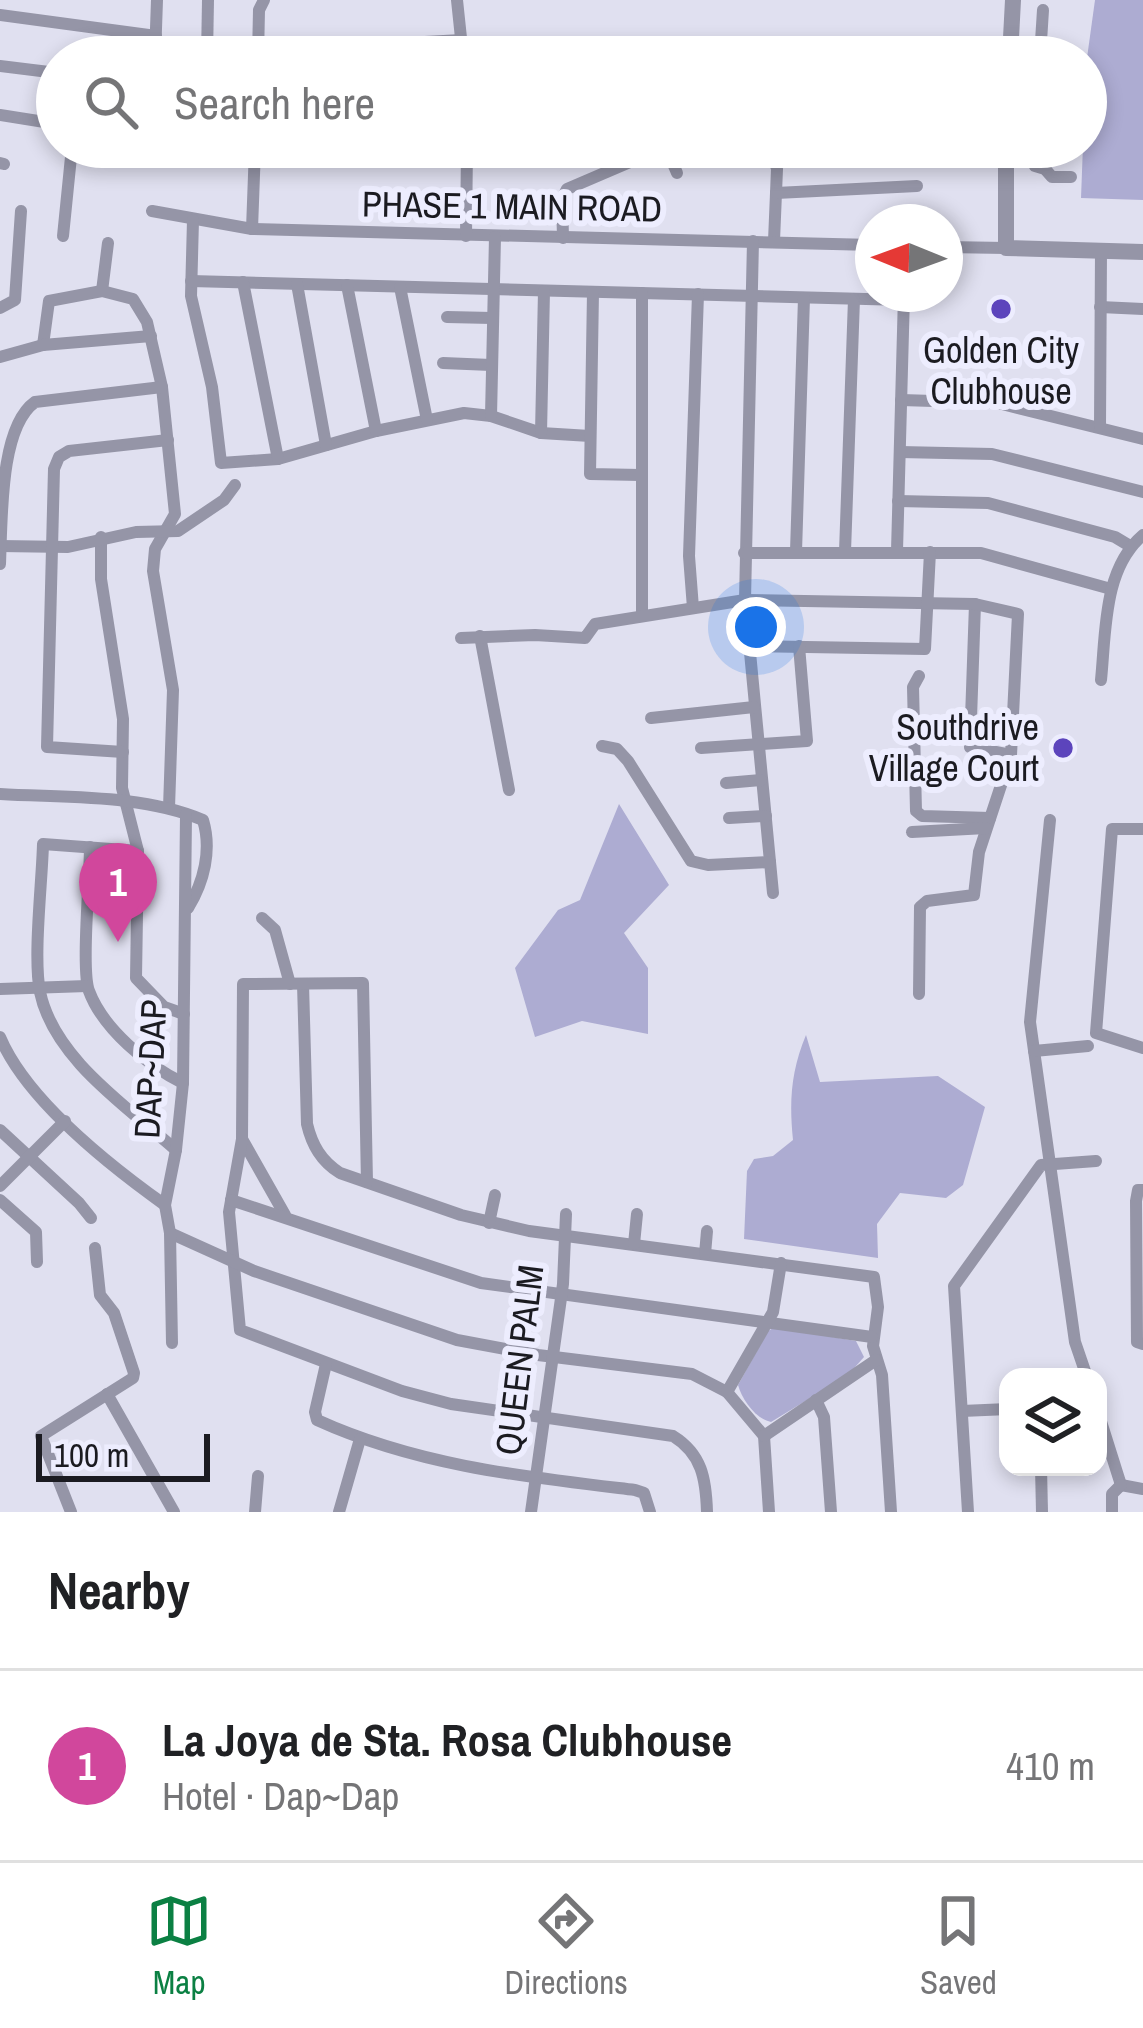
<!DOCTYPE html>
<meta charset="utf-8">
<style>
:root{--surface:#fff;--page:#f6f6f6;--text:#202124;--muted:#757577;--line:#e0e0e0;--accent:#0b8043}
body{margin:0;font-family:"Archivo Narrow",sans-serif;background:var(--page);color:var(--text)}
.controls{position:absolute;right:36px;bottom:36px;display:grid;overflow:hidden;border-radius:24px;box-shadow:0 6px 18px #0003}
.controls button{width:108px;height:108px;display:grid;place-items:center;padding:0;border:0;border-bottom:3px solid var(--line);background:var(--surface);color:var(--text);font:60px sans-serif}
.compass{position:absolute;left:855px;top:204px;width:108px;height:108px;border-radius:50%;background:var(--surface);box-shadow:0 6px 18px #0003;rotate:271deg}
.scale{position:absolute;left:36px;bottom:30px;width:174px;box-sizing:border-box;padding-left:12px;border:6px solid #1b1b21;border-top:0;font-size:33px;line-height:42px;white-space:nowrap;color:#1b1b21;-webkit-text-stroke:9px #ededfe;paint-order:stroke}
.you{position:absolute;left:756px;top:627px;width:42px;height:42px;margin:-30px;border:9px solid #fff;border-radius:50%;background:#1a73e8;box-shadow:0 0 0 18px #1a73e833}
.badge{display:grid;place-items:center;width:78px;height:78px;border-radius:50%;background:var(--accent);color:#fff;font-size:39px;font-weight:700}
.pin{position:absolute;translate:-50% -99px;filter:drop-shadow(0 3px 6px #0008)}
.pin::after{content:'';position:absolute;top:63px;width:42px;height:36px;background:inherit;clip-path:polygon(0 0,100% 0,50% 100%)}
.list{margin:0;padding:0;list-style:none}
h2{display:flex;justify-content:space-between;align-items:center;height:156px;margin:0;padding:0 48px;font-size:51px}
h2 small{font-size:39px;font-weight:400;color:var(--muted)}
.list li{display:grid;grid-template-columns:78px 1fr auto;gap:36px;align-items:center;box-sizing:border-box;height:192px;padding:0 48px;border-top:3px solid var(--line)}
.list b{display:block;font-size:45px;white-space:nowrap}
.list p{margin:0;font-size:39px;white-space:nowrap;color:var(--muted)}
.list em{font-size:39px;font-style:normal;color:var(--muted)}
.icon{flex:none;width:66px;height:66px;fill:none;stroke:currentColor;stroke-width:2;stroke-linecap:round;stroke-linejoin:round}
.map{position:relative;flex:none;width:1143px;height:1512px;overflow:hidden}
.search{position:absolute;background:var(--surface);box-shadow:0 6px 18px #0003;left:36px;right:36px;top:36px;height:132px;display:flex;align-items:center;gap:30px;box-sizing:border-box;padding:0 42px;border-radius:66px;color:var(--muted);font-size:45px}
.sheet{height:348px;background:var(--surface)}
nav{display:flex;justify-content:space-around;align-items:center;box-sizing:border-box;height:168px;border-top:3px solid var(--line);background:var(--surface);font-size:33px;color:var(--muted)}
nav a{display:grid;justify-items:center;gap:6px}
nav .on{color:var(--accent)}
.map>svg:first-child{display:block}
.green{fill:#adacd2}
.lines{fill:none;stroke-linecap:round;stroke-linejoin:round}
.minor{stroke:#9595a7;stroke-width:12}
.tertiary{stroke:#9595a7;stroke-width:16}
.poi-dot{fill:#5c44bc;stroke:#ededfe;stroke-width:4.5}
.labels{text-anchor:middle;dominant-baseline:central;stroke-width:12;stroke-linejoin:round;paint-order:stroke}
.street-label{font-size:36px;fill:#1b1b21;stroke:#ededfe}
.poi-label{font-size:36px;fill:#1b1b21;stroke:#ededfe}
</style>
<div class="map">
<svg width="1143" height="1512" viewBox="0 0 1143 1512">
<rect width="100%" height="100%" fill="#e0e0f0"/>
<g class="green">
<path d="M 1095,0 L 1143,0 L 1143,200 L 1081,198 L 1086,65 Z"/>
<path d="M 619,804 L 669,885 L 624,933 L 648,968 L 648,1034 L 582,1021 L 535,1037 L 515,968 L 558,910 L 580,900 Z"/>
<path d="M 806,1035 L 820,1082 L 938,1076 L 985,1107 L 963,1185 L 946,1198 L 900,1193 L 877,1224 L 878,1258 L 744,1239 L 747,1171 L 754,1159 L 773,1156 L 793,1140 C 789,1101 791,1071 806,1035 Z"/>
<path d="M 775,1327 L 856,1341 L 864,1357 L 848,1375 L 771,1422 C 756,1419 742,1400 738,1385 L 768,1331 Z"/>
</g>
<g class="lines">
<g class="minor">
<path d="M 457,0 L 463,57"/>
<path d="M 0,15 L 156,36"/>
<path d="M 258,51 L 462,40"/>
<path d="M 155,57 L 157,0"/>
<path d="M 207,57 L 208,0"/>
<path d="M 258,57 L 259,10 L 264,0"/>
<path d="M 1040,57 L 1043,10"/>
<path d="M 0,66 L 57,73"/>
<path d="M 0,115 L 57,124"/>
<path d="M 204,147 L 254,155 L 467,161"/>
<path d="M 666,147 L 677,173"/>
<path d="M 770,147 L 777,169 L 774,241"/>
<path d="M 1036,147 L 1035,166 L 1045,169 L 1052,177 L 1071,177"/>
<path d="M 774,156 L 864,147"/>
<path d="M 0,163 L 4,164"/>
<path d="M 776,193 L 917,186"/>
<path d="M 152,211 L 252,229 L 873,245"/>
<path d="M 193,220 L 191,296 L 212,387 L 221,463 L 278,459 L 376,431 L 464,413 L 491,416 L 541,433 L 590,436"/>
<path d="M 252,229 L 255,148"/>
<path d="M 63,236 L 72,147"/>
<path d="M 466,236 L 467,147"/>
<path d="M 563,238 L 562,199 L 567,189 L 665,147"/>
<path d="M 753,241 L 745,600 L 773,893"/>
<path d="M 945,247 L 1006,248"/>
<path d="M 191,281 L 904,300"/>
<path d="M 243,282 L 278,459"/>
<path d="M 297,284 L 326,445"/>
<path d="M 347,285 L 376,431"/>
<path d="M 400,287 L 427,420"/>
<path d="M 102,291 L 108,243"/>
<path d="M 593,292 L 590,474 L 640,475"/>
<path d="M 1100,307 L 1143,309"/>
<path d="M 0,308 L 15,300 L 21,211"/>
<path d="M 447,317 L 492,318"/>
<path d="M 43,345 L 49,301 L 102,291 L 133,299 L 147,322 L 162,387 L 175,514 L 155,549 L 153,571 L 173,690 L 169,808"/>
<path d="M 0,357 L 43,345 L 151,336"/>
<path d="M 443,363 L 491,365"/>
<path d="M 901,400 L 998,403 L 1143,439"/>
<path d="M 491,416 L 495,237"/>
<path d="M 1100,426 L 1101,251"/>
<path d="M 541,433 L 544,291"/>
<path d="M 900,452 L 992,454 L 1143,492"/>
<path d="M 898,501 L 988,503 L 1115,537 L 1130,546"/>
<path d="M 101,537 L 101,579 L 123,719 L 122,788 L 138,851 L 136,978 L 164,1007 L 184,1014"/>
<path d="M 0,546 L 68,547 L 136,532 L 178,531 L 224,500 L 235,485"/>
<path d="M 897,551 L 904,295"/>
<path d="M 796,552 L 804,298"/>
<path d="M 845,552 L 854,299"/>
<path d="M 744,553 L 981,553 L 1111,589"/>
<path d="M 0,564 C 2,515 0,427 35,402 L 162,387"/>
<path d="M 975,604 L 970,747 L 1011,755"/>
<path d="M 693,608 L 689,556 L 698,294"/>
<path d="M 642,616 L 642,293"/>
<path d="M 480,636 L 509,790"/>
<path d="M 461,638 L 535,635 L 585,638 L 595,624 L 745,600 L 975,604 L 1018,614 L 1011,755 L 979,852 L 974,895 L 927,901 L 920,907 L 919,994"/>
<path d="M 749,646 L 925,649 L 930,552"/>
<path d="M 919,676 L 913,687 L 916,811 L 922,816 L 990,818"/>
<path d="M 1101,680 C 1106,631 1103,569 1143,535"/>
<path d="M 651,718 L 754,707"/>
<path d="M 602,746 L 617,749 L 628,761 L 691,861 L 708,865 L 770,862"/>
<path d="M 701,748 L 807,741 L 799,646"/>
<path d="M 123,752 L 47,747 L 54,469 L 59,457 L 69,451 L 168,440"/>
<path d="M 726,783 L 761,780"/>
<path d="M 0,794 C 65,798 142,794 203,820 C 212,850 204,882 188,908"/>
<path d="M 729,818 L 766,816"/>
<path d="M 1050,820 L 1030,1022 L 1075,1342 L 1087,1377"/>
<path d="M 1143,829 L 1112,829 L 1096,1033 L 1143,1048"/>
<path d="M 912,832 L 986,828"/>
<path d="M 90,847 C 90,876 81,970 89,991 C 103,1029 148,1066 183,1083"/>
<path d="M 138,851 L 43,844 C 42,883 33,957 40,992 C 54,1059 128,1107 176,1150"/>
<path d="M 262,918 L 275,930 L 290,984"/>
<path d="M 303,984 L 307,1124 C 312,1145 321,1161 340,1173 L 461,1215 L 529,1231 L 874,1277 L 878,1307 L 873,1346 L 882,1375 L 891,1512"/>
<path d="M 0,989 L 87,986"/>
<path d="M 0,1037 C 27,1101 109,1165 165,1205"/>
<path d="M 1034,1051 L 1088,1046"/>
<path d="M 0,1130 L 79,1203 L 91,1218"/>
<path d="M 242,1139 L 285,1215"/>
<path d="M 367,1182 L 363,983 L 243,984 L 242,1139 L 229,1212 L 240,1330 L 402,1391 L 451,1404 L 673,1436 C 702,1454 706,1479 707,1512"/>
<path d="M 0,1186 L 65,1121"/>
<path d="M 1143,1190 L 1138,1190 L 1136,1201 L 1137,1342 L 1143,1344"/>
<path d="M 0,1200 L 36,1232 L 37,1262"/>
<path d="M 231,1200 L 481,1283 L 872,1337"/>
<path d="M 489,1223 L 495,1195"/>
<path d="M 170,1233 L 254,1271 L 457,1340 L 538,1355 L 692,1374 L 727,1392 L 764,1436 L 769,1512"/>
<path d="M 634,1244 L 637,1214"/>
<path d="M 705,1254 L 707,1231"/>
<path d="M 172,1343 L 170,1233 L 165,1205 L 176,1150 L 183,1083 L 186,815"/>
<path d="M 326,1364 L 315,1412 L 317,1420 C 418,1466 526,1477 635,1490 L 644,1493 L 650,1512"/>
<path d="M 727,1392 L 773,1312 L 781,1263"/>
<path d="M 107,1394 L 174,1512"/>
<path d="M 816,1400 L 824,1417 L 831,1512"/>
<path d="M 962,1411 L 1008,1409"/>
<path d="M 1098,1412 L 1121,1485"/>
<path d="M 764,1436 L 876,1360"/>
<path d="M 1041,1467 L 1042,1512"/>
<path d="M 1121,1485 L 1143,1489"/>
<path d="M 71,1512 L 41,1436 L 133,1378 L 134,1373 L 114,1313 L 100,1295 L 95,1248"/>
<path d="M 255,1512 L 258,1476"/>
<path d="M 339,1512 L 360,1439"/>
<path d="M 531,1512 L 563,1284 L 566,1214"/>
<path d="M 968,1512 L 954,1286 L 1041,1165 L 1096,1161"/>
<path d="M 1112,1512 L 1112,1494 L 1121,1485"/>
</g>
<g class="tertiary">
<path d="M 1010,57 L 1013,0"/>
<path d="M 1006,147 L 1006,248 L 1143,252"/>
</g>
</g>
<g class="poi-dot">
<circle cx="1001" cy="309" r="12"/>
<circle cx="1063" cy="748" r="12"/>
</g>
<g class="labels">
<g class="street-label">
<text transform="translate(512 206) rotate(1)">PHASE 1 MAIN ROAD</text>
<text transform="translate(150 1069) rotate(-87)">DAP~DAP</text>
<text transform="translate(519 1360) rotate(-83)">QUEEN PALM</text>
</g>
<g class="poi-label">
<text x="1001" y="350">Golden City<tspan x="1001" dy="41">Clubhouse</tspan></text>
<text x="1039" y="727" text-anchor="end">Southdrive<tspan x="1039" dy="41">Village Court</tspan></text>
</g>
</g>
</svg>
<div class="controls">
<button><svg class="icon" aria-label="layers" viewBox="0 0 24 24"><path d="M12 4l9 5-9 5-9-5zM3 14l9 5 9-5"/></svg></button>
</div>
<svg class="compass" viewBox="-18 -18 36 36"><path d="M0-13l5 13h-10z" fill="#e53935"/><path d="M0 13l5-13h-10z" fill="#757577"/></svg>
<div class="scale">100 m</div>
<div class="you"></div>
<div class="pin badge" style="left:118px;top:942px;background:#d1479c">1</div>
<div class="search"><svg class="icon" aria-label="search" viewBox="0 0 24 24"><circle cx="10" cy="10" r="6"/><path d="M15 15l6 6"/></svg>Search here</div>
</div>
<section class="sheet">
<h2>Nearby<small></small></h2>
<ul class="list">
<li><span class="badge" style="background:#d1479c">1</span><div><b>La Joya de Sta. Rosa Clubhouse</b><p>Hotel · Dap~Dap</p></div><em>410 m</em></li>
</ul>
</section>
<nav>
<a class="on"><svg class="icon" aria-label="map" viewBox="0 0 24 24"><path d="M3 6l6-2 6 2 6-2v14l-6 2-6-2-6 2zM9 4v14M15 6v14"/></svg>Map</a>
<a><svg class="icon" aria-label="directions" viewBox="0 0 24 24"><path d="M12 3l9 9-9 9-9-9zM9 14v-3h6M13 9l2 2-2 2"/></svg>Directions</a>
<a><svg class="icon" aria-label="saved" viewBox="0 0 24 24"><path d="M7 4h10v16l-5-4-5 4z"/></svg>Saved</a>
</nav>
